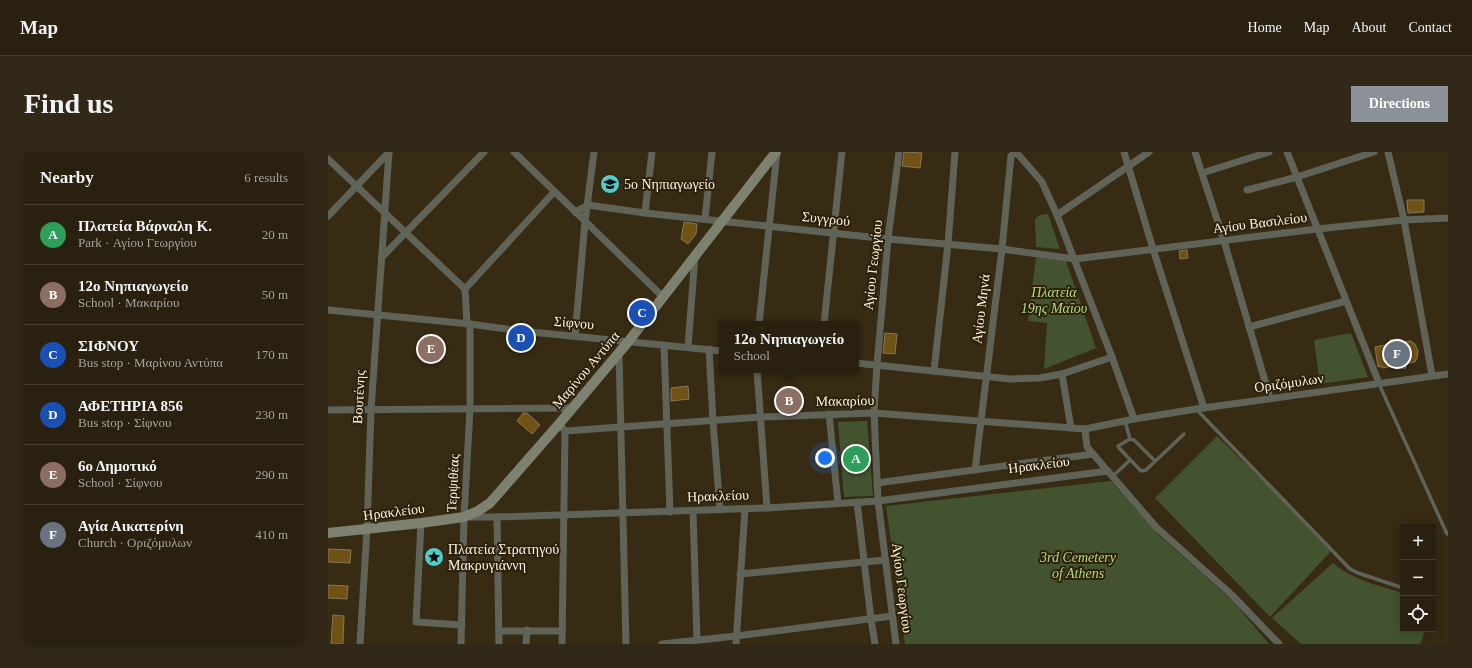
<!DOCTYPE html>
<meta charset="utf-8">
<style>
:root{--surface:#29200f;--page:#312818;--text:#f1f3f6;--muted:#a5a39e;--line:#453e2f;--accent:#8c9099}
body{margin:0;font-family:Georgia,serif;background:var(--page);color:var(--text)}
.controls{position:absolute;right:12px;bottom:12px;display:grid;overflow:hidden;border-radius:0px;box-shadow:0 2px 10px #0003}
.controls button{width:36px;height:36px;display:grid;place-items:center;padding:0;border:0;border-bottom:1px solid var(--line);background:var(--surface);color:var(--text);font:20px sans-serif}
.you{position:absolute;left:497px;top:306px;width:14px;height:14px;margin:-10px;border:3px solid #fff;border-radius:50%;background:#1a73e8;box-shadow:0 0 0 6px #1a73e833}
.badge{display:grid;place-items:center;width:26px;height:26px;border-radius:50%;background:var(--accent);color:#fff;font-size:13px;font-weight:700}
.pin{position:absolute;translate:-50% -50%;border:2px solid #fff;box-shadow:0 1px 4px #0006}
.popup{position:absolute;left:391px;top:169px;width:140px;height:52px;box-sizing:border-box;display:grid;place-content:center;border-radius:0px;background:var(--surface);filter:drop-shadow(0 1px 3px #0005);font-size:13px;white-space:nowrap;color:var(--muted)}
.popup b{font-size:15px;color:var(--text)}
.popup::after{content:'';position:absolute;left:50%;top:100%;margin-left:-8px;border:8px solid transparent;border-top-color:var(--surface)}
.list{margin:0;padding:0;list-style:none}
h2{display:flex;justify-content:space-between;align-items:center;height:52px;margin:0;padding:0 16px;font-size:17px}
h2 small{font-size:13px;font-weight:400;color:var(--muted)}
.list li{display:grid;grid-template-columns:26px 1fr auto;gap:12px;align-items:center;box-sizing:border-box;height:60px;padding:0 16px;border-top:1px solid var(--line)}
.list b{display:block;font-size:15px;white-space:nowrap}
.list p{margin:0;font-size:13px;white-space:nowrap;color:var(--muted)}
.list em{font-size:13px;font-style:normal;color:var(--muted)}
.icon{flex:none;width:22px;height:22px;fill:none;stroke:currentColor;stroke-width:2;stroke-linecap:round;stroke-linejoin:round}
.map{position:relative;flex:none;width:1120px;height:492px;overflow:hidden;border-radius:0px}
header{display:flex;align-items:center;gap:24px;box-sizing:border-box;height:56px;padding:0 20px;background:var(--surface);border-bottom:1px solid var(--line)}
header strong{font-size:19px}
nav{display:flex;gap:22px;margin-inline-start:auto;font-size:14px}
.intro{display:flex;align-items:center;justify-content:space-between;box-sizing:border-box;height:96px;padding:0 24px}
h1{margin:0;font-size:28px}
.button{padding:10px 18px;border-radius:0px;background:var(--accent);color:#fff;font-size:14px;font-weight:700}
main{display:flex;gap:24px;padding:0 24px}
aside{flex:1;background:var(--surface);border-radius:0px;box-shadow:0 2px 10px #0003}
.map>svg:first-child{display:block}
.green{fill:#43532f}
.building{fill:#705214;stroke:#85765d}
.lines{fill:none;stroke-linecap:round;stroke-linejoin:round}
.lane{stroke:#606358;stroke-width:3.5}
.street{stroke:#606358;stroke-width:7}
.secondary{stroke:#7c826f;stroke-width:10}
.labels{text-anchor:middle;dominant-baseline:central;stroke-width:4;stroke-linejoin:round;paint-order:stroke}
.poi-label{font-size:14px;fill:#faf2e4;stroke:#2d210a;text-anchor:start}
.street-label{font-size:14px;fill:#faf2e4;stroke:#2d210a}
.park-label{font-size:14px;font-style:italic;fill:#b4da87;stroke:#2d210a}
</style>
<header>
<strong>Map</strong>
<nav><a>Home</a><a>Map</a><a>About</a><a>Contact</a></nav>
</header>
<div class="intro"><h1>Find us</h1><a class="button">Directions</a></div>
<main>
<aside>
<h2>Nearby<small>6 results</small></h2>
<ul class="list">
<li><span class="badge" style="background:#2e9e5b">A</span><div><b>Πλατεία Βάρναλη Κ.</b><p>Park · Αγίου Γεωργίου</p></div><em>20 m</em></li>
<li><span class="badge" style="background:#8d6e63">B</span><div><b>12ο Νηπιαγωγείο</b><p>School · Μακαρίου</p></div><em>50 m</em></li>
<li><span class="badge" style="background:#1a4fb4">C</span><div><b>ΣΙΦΝΟΥ</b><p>Bus stop · Μαρίνου Αντύπα</p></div><em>170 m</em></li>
<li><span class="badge" style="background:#1a4fb4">D</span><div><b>ΑΦΕΤΗΡΙΑ 856</b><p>Bus stop · Σίφνου</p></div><em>230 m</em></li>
<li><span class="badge" style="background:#8d6e63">E</span><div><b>6ο Δημοτικό</b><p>School · Σίφνου</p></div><em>290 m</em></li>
<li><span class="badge" style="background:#6b7280">F</span><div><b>Αγία Αικατερίνη</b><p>Church · Οριζόμυλων</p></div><em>410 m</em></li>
</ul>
</aside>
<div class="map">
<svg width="1120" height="492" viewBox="0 0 1120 492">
<rect width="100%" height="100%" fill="#372b14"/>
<g class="green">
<path d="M 720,62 L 732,97 L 708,95 L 707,67 L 712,63 Z"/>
<path d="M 708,105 L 738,109 L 768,196 L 716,217 L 719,171 L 700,169 Z"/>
<path d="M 1023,181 L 1040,225 L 992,232 L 986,188 Z"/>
<path d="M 539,269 L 545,344 L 516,345 L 510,270 Z"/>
<path d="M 889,284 L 1005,397 L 942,465 L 827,346 Z"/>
<path d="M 783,329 L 831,383 L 905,449 L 941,492 L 577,492 L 558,354 Z"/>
<path d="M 1005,411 C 1027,429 1049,433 1075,441 L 1075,477 L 1098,477 L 1092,492 L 973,492 L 944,466 Z"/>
</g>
<g class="building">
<path d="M 576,0 L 594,1 L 592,16 L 574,14 Z"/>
<path d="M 1079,48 L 1096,48 L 1096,60 L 1080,61 Z"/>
<path d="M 356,70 L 369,72 L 368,82 L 360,92 L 353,87 Z"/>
<path d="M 859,98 L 860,106 L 852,107 L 851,99 Z"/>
<path d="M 557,181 L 569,182 L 567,202 L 555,201 Z"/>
<path d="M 1072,187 L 1073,190 L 1083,189 L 1087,192 L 1090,199 L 1089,206 L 1087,210 L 1077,212 L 1078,216 L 1067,217 L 1066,214 L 1054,216 L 1054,214 L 1050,215 L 1047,195 L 1062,192 L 1062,188 Z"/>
<path d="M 360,234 L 361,247 L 343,249 L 343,236 Z"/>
<path d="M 195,261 L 199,261 L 212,273 L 204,282 L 189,269 Z"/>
<path d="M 0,397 L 23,398 L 22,411 L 0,410 Z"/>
<path d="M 0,433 L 20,434 L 19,447 L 0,446 Z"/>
<path d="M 5,463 L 16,464 L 15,492 L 3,492 Z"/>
</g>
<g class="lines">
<g class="lane">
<path d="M 1051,232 L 1119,382"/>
<path d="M 868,257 L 1022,417 L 1030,421 L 1075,436"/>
<path d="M 797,269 L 802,287"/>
<path d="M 827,309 L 806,288 L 802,287 L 790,294 L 791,296 L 813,319 L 818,318 L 856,282"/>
<path d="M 785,324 L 802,308"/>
</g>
<g class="street">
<path d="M 186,0 L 335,145"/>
<path d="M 688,0 L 714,30 L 729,63 L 784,205 L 806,267"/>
<path d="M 796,0 L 825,97 L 876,256"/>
<path d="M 867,0 L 896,89 L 942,246"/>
<path d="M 959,0 L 1051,231"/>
<path d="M 1060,0 L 1076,68 L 1104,223"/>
<path d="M 0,7 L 137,137"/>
<path d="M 874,21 L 941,0"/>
<path d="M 919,38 L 969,25 L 1046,0"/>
<path d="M 247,60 L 260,53 L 317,61 L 560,87 L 674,97 L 747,107 L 989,77 L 1076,68 L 1120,66"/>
<path d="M 317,61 L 324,0"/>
<path d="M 729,63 L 821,0"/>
<path d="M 0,64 L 61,0"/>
<path d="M 377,67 L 384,0"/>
<path d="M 54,105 L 156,0"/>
<path d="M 137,137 L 226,40"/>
<path d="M 137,137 L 139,172"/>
<path d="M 0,158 L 142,172 L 193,179 L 394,199"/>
<path d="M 431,172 L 449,0"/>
<path d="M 496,172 L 514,0"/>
<path d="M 921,175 L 1018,149"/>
<path d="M 247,184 L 257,70 L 266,0"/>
<path d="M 336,193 L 342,360"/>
<path d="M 360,195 L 367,104"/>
<path d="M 381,197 L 385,269 L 392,358"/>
<path d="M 291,200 L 298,492"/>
<path d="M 528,211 L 682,227 L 712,226 L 734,222 L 784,205"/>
<path d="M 429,218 L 439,356"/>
<path d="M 606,219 L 620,92 L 627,0"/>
<path d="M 734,222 L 743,276"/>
<path d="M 0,258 L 245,256"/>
<path d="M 501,262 L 510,351"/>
<path d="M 231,272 L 237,279 L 433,265 L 546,261 L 757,277 L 806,267 L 868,257 L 1120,222"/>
<path d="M 757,277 L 759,295 L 828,375 L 904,443 L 951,492"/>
<path d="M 647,318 L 674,97 L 683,4 L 688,0"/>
<path d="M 549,331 L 765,302"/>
<path d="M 529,350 L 543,467 L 547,492"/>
<path d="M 365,359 L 369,488"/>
<path d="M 140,365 L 169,365 L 439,356 L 550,349 L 780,319"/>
<path d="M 169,365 L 171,492"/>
<path d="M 93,371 L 88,470 L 134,473"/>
<path d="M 412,422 L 557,408"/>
<path d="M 171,479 L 234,479"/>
<path d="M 32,492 L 39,377 L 43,258 L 61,0"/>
<path d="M 133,492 L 136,365 L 142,257 L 142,172"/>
<path d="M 198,492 L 199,478"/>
<path d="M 234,492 L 237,279"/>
<path d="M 334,492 L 408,484 L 564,464"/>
<path d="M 408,492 L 417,357"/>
<path d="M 568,492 L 550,349 L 546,261 L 549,213 L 560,87 L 571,0"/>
</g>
<path class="secondary" d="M 0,381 L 93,371 L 136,365 L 150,359 L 162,351 L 231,272 L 300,190 L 448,0"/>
</g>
<defs>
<g id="school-disc" transform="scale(1)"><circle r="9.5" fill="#52cdcc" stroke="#2d210a"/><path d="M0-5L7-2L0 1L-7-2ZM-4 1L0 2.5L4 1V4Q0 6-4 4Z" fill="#111"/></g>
<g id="sight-disc" transform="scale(1)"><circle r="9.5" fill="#52cdcc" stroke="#2d210a"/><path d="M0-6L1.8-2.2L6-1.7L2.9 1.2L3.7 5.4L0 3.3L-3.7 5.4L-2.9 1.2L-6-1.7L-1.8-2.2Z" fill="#111"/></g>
</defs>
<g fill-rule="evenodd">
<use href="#school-disc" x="282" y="32"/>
<use href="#sight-disc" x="106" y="405"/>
</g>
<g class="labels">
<g class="poi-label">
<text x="296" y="32">5ο Νηπιαγωγείο</text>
<text x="120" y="397">Πλατεία Στρατηγού<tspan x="120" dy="16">Μακρυγιάννη</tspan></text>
</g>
<g class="street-label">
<text transform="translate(498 67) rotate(6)">Συγγρού</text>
<text transform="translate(932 71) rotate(-7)">Αγίου Βασιλείου</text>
<text transform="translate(545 113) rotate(-84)">Αγίου Γεωργίου</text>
<text transform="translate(653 157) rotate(-83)">Αγίου Μηνά</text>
<text transform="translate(246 171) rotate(5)">Σίφνου</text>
<text transform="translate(258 218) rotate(-50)">Μαρίνου Αντύπα</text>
<text transform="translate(961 231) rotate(-8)">Οριζόμυλων</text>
<text transform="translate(31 245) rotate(-87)">Βουτένης</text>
<text transform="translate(517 249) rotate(-1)">Μακαρίου</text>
<text transform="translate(711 313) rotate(-7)">Ηρακλείου</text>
<text transform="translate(125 331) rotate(-87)">Τερψιθέας</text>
<text transform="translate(390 344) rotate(-2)">Ηρακλείου</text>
<text transform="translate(66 360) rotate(-7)">Ηρακλείου</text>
<text transform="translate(574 436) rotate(83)">Αγίου Γεωργίου</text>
</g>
<g class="park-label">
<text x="726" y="140">Πλατεία<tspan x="726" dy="16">19ης Μαΐου</tspan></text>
<text x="750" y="405">3rd Cemetery<tspan x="750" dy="16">of Athens</tspan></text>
</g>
</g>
</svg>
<div class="controls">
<button>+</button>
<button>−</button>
<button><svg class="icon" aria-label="locate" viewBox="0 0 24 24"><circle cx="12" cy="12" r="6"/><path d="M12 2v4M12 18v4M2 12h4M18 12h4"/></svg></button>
</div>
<div class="you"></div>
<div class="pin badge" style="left:528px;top:307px;background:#2e9e5b">A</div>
<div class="pin badge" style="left:461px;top:249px;background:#8d6e63">B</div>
<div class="popup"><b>12ο Νηπιαγωγείο</b>School</div>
<div class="pin badge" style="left:314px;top:161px;background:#1a4fb4">C</div>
<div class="pin badge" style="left:193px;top:186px;background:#1a4fb4">D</div>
<div class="pin badge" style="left:103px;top:197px;background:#8d6e63">E</div>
<div class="pin badge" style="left:1069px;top:202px;background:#6b7280">F</div>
</div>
</main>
